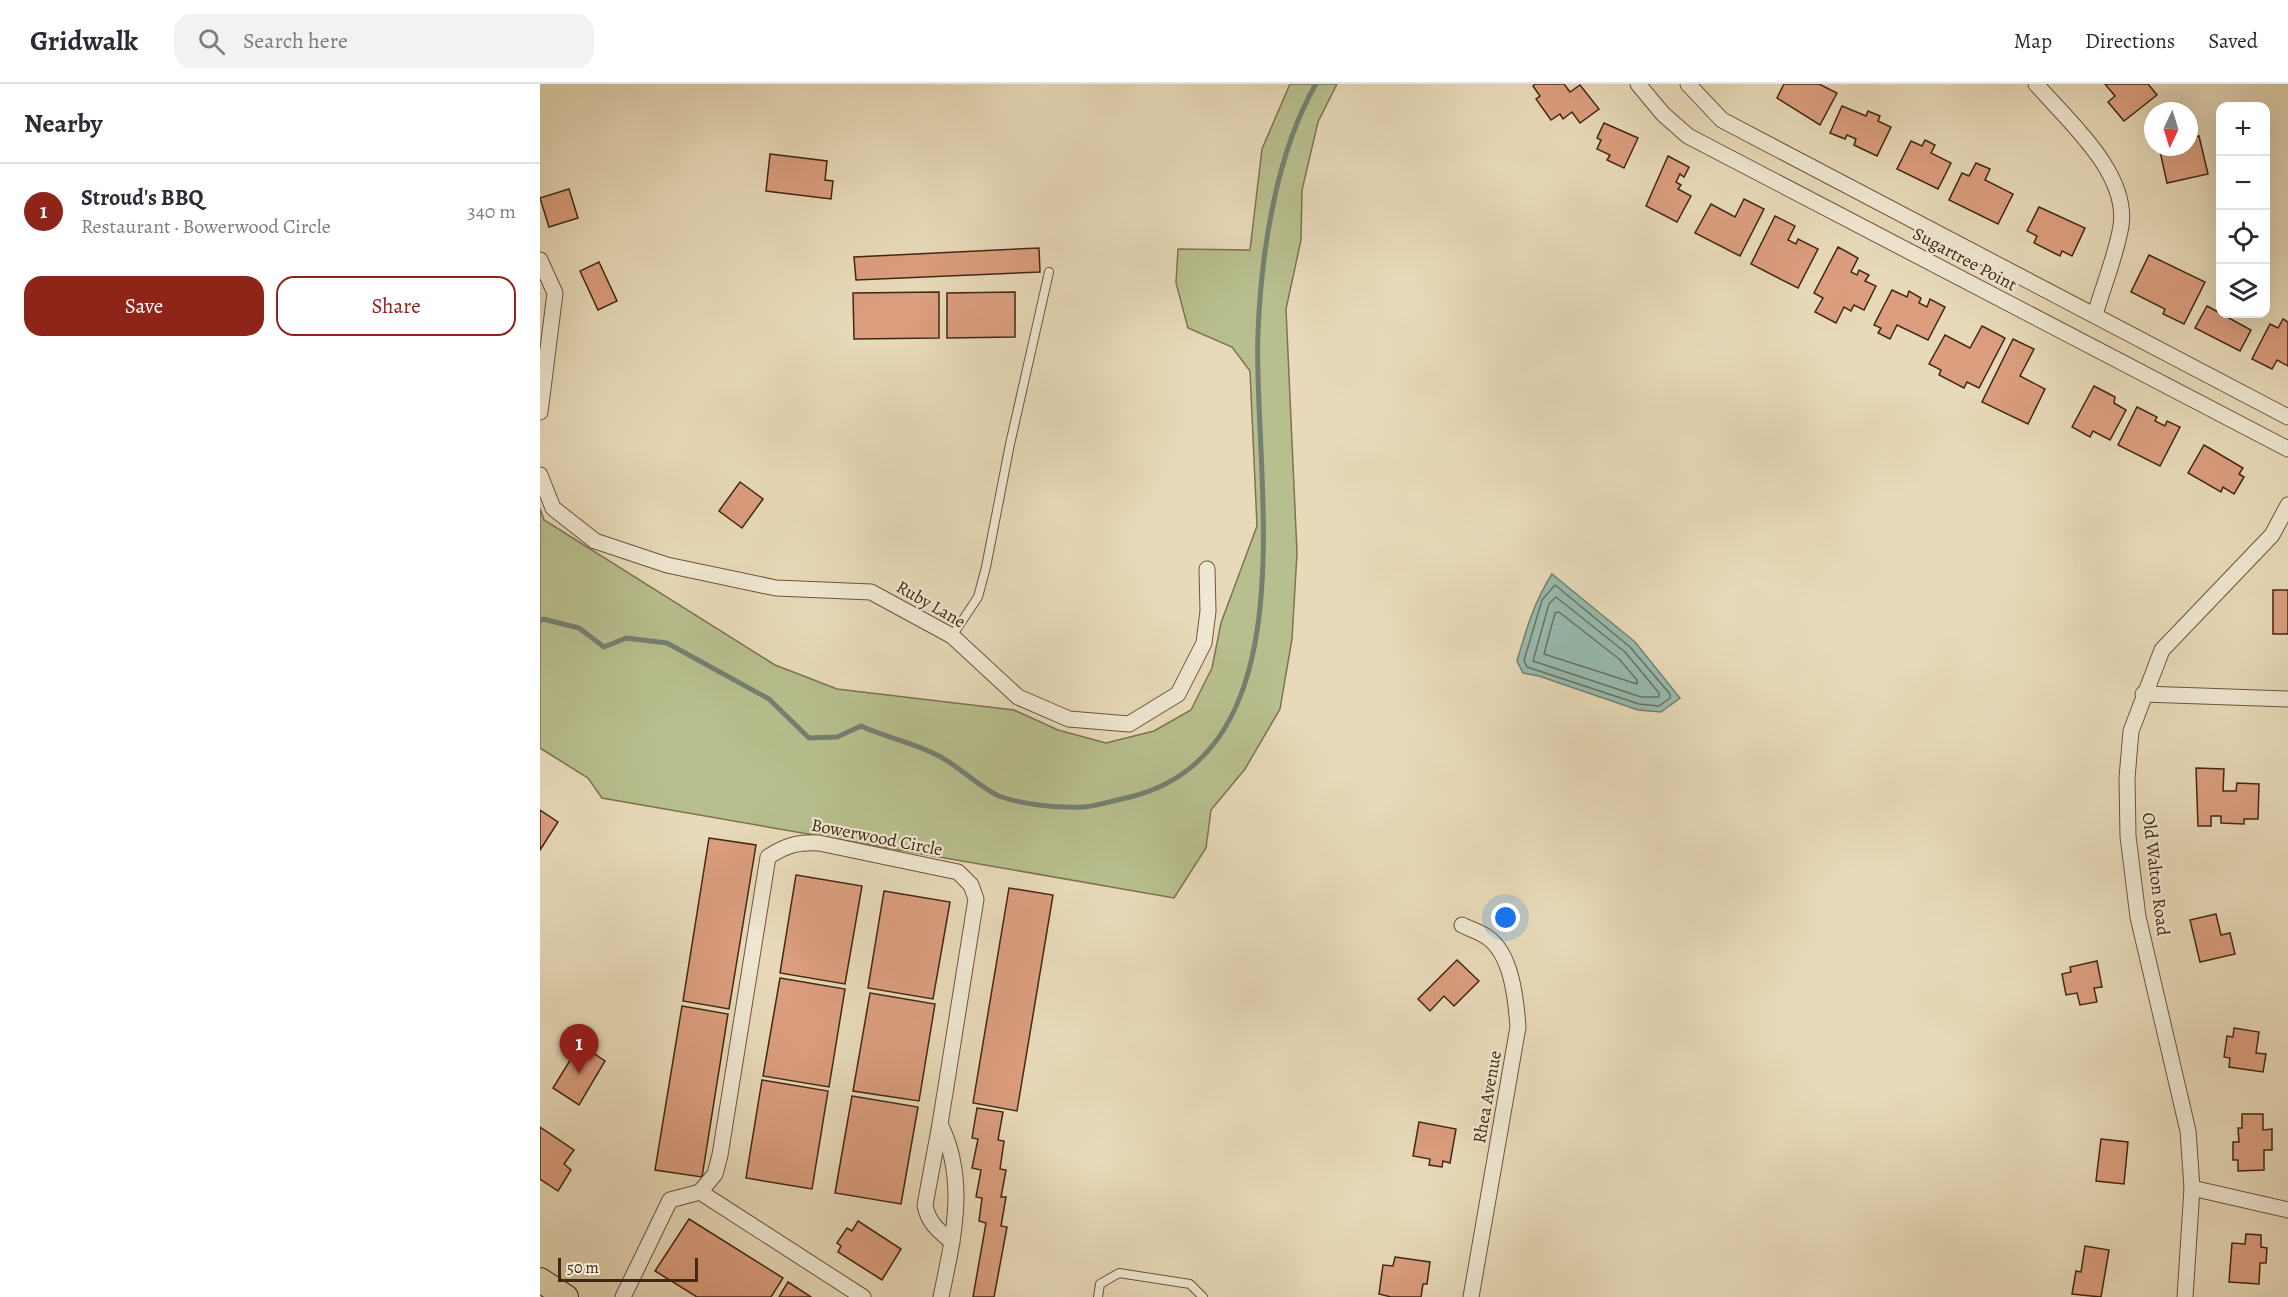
<!DOCTYPE html>
<meta charset="utf-8">
<style>
:root{--surface:#fff;--page:#f2f2f3;--text:#2b2b33;--muted:#7c7c81;--line:#e1e1e2;--accent:#8f2418}
body{margin:0;font-family:Alegreya,serif;background:var(--page);color:var(--text)}
.controls{position:absolute;right:18px;top:18px;display:grid;overflow:hidden;border-radius:12px;box-shadow:0 6px 24px #0002}
.controls button{width:54px;height:54px;display:grid;place-items:center;padding:0;border:0;border-bottom:2px solid var(--line);background:var(--surface);color:var(--text);font:30px sans-serif}
.compass{position:absolute;left:1604px;top:18px;width:54px;height:54px;border-radius:50%;background:var(--surface);box-shadow:0 6px 24px #0002;rotate:184deg}
.scale{position:absolute;left:18px;bottom:15px;width:140px;box-sizing:border-box;padding-left:6px;border:3px solid #422713;border-top:0;font-size:16px;line-height:21px;white-space:nowrap;color:#422713;-webkit-text-stroke:4px #f0e7d2;paint-order:stroke}
.you{position:absolute;left:966px;top:834px;width:21px;height:21px;margin:-15px;border:4px solid #fff;border-radius:50%;background:#1a73e8;box-shadow:0 0 0 9px #1a73e833}
.badge{display:grid;place-items:center;width:39px;height:39px;border-radius:50%;background:var(--accent);color:#fff;font-size:20px;font-weight:700}
.pin{position:absolute;translate:-50% -50px;filter:drop-shadow(0 2px 3px #0008)}
.pin::after{content:'';position:absolute;top:32px;width:21px;height:18px;background:inherit;clip-path:polygon(0 0,100% 0,50% 100%)}
.list{margin:0;padding:0;list-style:none}
h2{display:flex;justify-content:space-between;align-items:center;height:78px;margin:0;padding:0 24px;font-size:26px}
h2 small{font-size:20px;font-weight:400;color:var(--muted)}
.list li{display:grid;grid-template-columns:39px 1fr auto;gap:18px;align-items:center;box-sizing:border-box;height:96px;padding:0 24px;border-top:2px solid var(--line)}
.list b{display:block;font-size:22px;white-space:nowrap}
.list p{margin:0;font-size:20px;white-space:nowrap;color:var(--muted)}
.list em{font-size:20px;font-style:normal;color:var(--muted)}
.actions{display:flex;gap:12px;padding:18px 24px}
.actions a{flex:1;padding:14px 0;border:2px solid var(--accent);border-radius:18px;text-align:center;font-size:21px;color:var(--accent)}
.actions .main{background:var(--accent);color:#fff}
.icon{flex:none;width:33px;height:33px;fill:none;stroke:currentColor;stroke-width:2;stroke-linecap:round;stroke-linejoin:round}
.map{position:relative;flex:none;width:1748px;height:1213px;overflow:hidden}
header{display:flex;align-items:center;gap:36px;box-sizing:border-box;height:84px;padding:0 30px;background:var(--surface);border-bottom:2px solid var(--line)}
header strong{font-size:28px}
nav{display:flex;gap:33px;margin-inline-start:auto;font-size:21px}
.search{width:420px;height:54px;background:var(--page);display:flex;align-items:center;gap:15px;box-sizing:border-box;padding:0 21px;border-radius:18px;color:var(--muted);font-size:22px}
main{display:flex}
aside{flex:1;background:var(--surface)}
.map>svg:first-child{display:block}
.green{fill:#b8bf8e;stroke:#7d7350;stroke-width:1.5}
.water{fill:#97bbaf;stroke:#758071;stroke-width:1.5}
.lines{fill:none;stroke-linecap:round;stroke-linejoin:round}
.shore{stroke:#6c7161;stroke-width:1.5}
.stream{stroke:#758071;stroke-width:5}
.building{fill:#db9e7f;stroke:#422713;stroke-width:1.5}
.lane-casing{stroke:#6c543c;stroke-width:10}
.street-casing{stroke:#6c543c;stroke-width:17}
.primary-casing{stroke:#422713;stroke-width:26}
.lane{stroke:#f0e7d2;stroke-width:8}
.street{stroke:#f0e7d2;stroke-width:15}
.primary{stroke:#e8dab9;stroke-width:24}
.labels{text-anchor:middle;dominant-baseline:central;stroke-width:4.5;stroke-linejoin:round;paint-order:stroke}
.street-label{font-size:18px;fill:#422713;stroke:#f0e7d2}
</style>
<header>
<strong>Gridwalk</strong>
<div class="search"><svg class="icon" aria-label="search" viewBox="0 0 24 24"><circle cx="10" cy="10" r="6"/><path d="M15 15l6 6"/></svg>Search here</div>
<nav><a>Map</a><a>Directions</a><a>Saved</a></nav>
</header>
<main>
<aside>
<h2>Nearby<small></small></h2>
<ul class="list">
<li><span class="badge">1</span><div><b>Stroud's BBQ</b><p>Restaurant · Bowerwood Circle</p></div><em>340 m</em></li>
</ul>
<div class="actions"><a class="main">Save</a><a>Share</a></div>
</aside>
<div class="map">
<svg width="1748" height="1213" viewBox="0 0 1748 1213">
<rect width="100%" height="100%" fill="#e8dab9"/>
<filter id="stains"><feTurbulence type="fractalNoise" baseFrequency=".00333" numOctaves="4"/><feColorMatrix values="0 0 0 0 .2 0 0 0 0 .09 0 0 0 0 .02 0 0 0 .5 -.17"/></filter>
<radialGradient id="worn" r=".72"><stop offset=".6" stop-color="#630" stop-opacity="0"/><stop offset="1" stop-color="#630" stop-opacity=".3"/></radialGradient>
<path class="green" d="M 750,0 L 797,0 L 778,38 L 762,106 L 761,156 L 746,225 L 757,469 L 752,555 L 740,625 L 705,685 L 671,726 L 666,764 L 634,814 L 62,714 L 48,694 L 0,664 L 0,424 L 4,436 L 235,581 L 297,605 L 474,626 L 518,646 L 566,659 L 614,647 L 651,626 L 672,584 L 681,539 L 717,442 L 710,287 L 692,263 L 648,244 L 636,199 L 638,165 L 710,166 L 722,65 Z"/>
<path class="water" d="M 1012,490 L 1095,558 L 1140,614 L 1121,628 L 1098,626 L 999,592 L 983,589 L 977,577 C 986,546 994,518 1012,490 Z"/>
<g class="lines">
<g class="shore">
<path d="M 1015,501 L 1090,563 L 1130,610 L 1130,614 L 1119,622 L 1099,620 L 987,583 L 984,576 L 1002,516 Z"/>
<path d="M 1016,513 L 1085,568 L 1119,609 L 1119,613 L 1101,613 L 993,577 L 1009,520 Z"/>
<path d="M 1019,528 L 1079,575 L 1097,596 L 1097,600 L 1004,570 L 1015,529 Z"/>
</g>
<path class="stream" d="M 0,537 L 3,535 L 39,544 L 64,563 L 86,554 L 127,559 L 229,615 L 269,654 L 297,653 L 321,642 C 347,654 376,659 401,673 C 419,683 442,705 459,712 C 483,721 518,724 544,723 C 557,722 572,717 586,714 C 775,672 712,387 718,249 C 721,170 736,68 776,0"/>
</g>
<g class="building">
<path d="M 995,0 L 1024,0 L 1030,8 L 1040,1 L 1059,25 L 1040,39 L 1032,28 L 1023,35 L 1020,30 L 1011,36 L 996,15 L 1000,12 L 993,2 Z"/>
<path d="M 1244,0 L 1279,0 L 1297,9 L 1280,41 L 1237,14 Z"/>
<path d="M 1565,0 L 1608,0 L 1617,11 L 1584,37 L 1568,18 L 1575,12 Z"/>
<path d="M 1302,22 L 1326,32 L 1328,27 L 1340,32 L 1338,37 L 1351,43 L 1337,72 L 1314,61 L 1316,55 L 1307,51 L 1305,55 L 1290,49 Z"/>
<path d="M 1064,39 L 1098,54 L 1084,84 L 1067,76 L 1070,71 L 1057,65 L 1061,56 L 1057,54 Z"/>
<path d="M 1659,52 L 1668,90 L 1627,99 L 1619,63 L 1649,63 L 1649,54 Z"/>
<path d="M 1385,56 L 1395,61 L 1391,69 L 1411,79 L 1398,105 L 1357,85 L 1371,57 L 1382,62 Z"/>
<path d="M 230,70 L 287,77 L 285,96 L 293,97 L 291,115 L 226,107 Z"/>
<path d="M 1128,72 L 1149,83 L 1144,93 L 1140,90 L 1136,98 L 1141,101 L 1138,105 L 1151,112 L 1137,138 L 1106,122 Z"/>
<path d="M 1436,79 L 1450,85 L 1445,96 L 1473,110 L 1458,140 L 1409,116 L 1422,89 L 1429,92 Z"/>
<path d="M 29,105 L 38,134 L 9,143 L 0,114 Z"/>
<path d="M 1204,115 L 1224,125 L 1200,172 L 1155,149 L 1171,120 L 1195,133 Z"/>
<path d="M 1499,123 L 1545,144 L 1532,172 L 1522,167 L 1520,172 L 1494,159 L 1497,152 L 1487,147 Z"/>
<path d="M 1235,132 L 1255,142 L 1248,156 L 1256,160 L 1258,155 L 1278,165 L 1258,204 L 1211,180 Z"/>
<path d="M 1298,163 L 1318,174 L 1311,188 L 1317,191 L 1319,186 L 1329,191 L 1325,197 L 1336,202 L 1324,226 L 1314,221 L 1311,227 L 1304,223 L 1296,239 L 1275,228 L 1283,214 L 1274,209 Z"/>
<path d="M 499,164 L 500,188 L 316,196 L 314,173 Z"/>
<path d="M 1609,171 L 1665,198 L 1644,240 L 1623,230 L 1625,225 L 1591,208 Z"/>
<path d="M 59,178 L 77,217 L 58,226 L 40,187 Z"/>
<path d="M 1352,206 L 1367,213 L 1369,207 L 1381,214 L 1379,219 L 1387,223 L 1390,215 L 1405,223 L 1388,256 L 1357,241 L 1350,255 L 1338,249 L 1341,244 L 1334,241 Z"/>
<path d="M 399,208 L 399,254 L 314,255 L 313,209 Z"/>
<path d="M 475,208 L 475,253 L 407,254 L 407,209 Z"/>
<path d="M 1667,222 L 1711,246 L 1700,267 L 1655,244 Z"/>
<path d="M 1743,235 L 1748,238 L 1748,282 L 1737,276 L 1732,285 L 1712,275 L 1730,240 L 1738,244 Z"/>
<path d="M 1442,242 L 1465,254 L 1439,304 L 1427,298 L 1424,304 L 1399,291 L 1401,286 L 1389,280 L 1405,251 L 1430,264 Z"/>
<path d="M 1473,255 L 1494,265 L 1480,292 L 1505,305 L 1488,340 L 1442,318 Z"/>
<path d="M 1554,302 L 1575,313 L 1574,319 L 1586,326 L 1570,356 L 1553,347 L 1550,353 L 1532,343 Z"/>
<path d="M 1597,323 L 1617,333 L 1615,337 L 1625,342 L 1627,337 L 1640,343 L 1620,382 L 1578,361 Z"/>
<path d="M 1664,361 L 1703,384 L 1699,390 L 1704,393 L 1694,410 L 1683,403 L 1681,408 L 1648,389 Z"/>
<path d="M 200,398 L 223,415 L 202,444 L 179,427 Z"/>
<rect x="1733" y="506" width="15" height="44"/>
<path d="M 1656,684 L 1684,685 L 1683,707 L 1696,707 L 1697,699 L 1719,700 L 1718,735 L 1704,735 L 1704,740 L 1681,739 L 1681,732 L 1671,732 L 1671,742 L 1658,742 Z"/>
<path d="M 0,726 L 18,738 L 0,766 Z"/>
<path d="M 169,754 L 216,761 L 189,925 L 143,917 Z"/>
<path d="M 256,791 L 322,802 L 305,900 L 240,889 Z"/>
<path d="M 469,804 L 513,811 L 477,1027 L 433,1019 Z"/>
<path d="M 344,807 L 410,818 L 393,915 L 328,904 Z"/>
<path d="M 1676,830 L 1681,851 L 1690,849 L 1695,870 L 1660,878 L 1650,836 Z"/>
<path d="M 917,876 L 939,897 L 914,922 L 904,912 L 890,927 L 878,915 Z"/>
<path d="M 1557,877 L 1562,903 L 1554,904 L 1557,918 L 1540,921 L 1537,909 L 1526,911 L 1522,890 L 1531,888 L 1530,883 Z"/>
<path d="M 240,894 L 305,905 L 289,1003 L 223,992 Z"/>
<path d="M 330,909 L 395,920 L 379,1017 L 313,1007 Z"/>
<path d="M 142,922 L 188,930 L 162,1093 L 115,1086 Z"/>
<path d="M 1694,944 L 1719,948 L 1716,969 L 1726,970 L 1723,988 L 1689,983 L 1690,974 L 1684,973 L 1687,952 L 1693,953 Z"/>
<path d="M 40,960 L 65,977 L 39,1021 L 13,1004 Z"/>
<path d="M 222,996 L 288,1007 L 272,1105 L 206,1094 Z"/>
<path d="M 312,1012 L 378,1023 L 361,1120 L 295,1109 Z"/>
<path d="M 437,1024 L 463,1028 L 458,1056 L 464,1057 L 460,1085 L 466,1086 L 461,1113 L 466,1113 L 461,1142 L 467,1143 L 454,1213 L 433,1213 L 446,1139 L 439,1137 L 442,1114 L 436,1113 L 441,1086 L 432,1084 L 438,1055 L 432,1054 Z"/>
<path d="M 1702,1030 L 1723,1030 L 1723,1046 L 1732,1045 L 1732,1066 L 1724,1066 L 1724,1086 L 1698,1087 L 1698,1076 L 1693,1076 L 1693,1058 L 1699,1058 L 1698,1044 L 1702,1044 Z"/>
<path d="M 879,1038 L 916,1045 L 910,1079 L 903,1077 L 902,1083 L 889,1081 L 890,1075 L 873,1072 Z"/>
<path d="M 0,1043 L 34,1066 L 24,1080 L 31,1086 L 18,1107 L 0,1095 Z"/>
<path d="M 1561,1055 L 1588,1058 L 1584,1100 L 1556,1097 Z"/>
<path d="M 149,1135 L 243,1194 L 231,1213 L 157,1213 L 115,1187 Z"/>
<path d="M 318,1137 L 361,1165 L 342,1196 L 298,1168 L 301,1162 L 297,1159 L 307,1144 L 312,1147 Z"/>
<path d="M 1706,1150 L 1721,1151 L 1721,1163 L 1727,1164 L 1726,1179 L 1720,1179 L 1719,1200 L 1689,1198 L 1692,1159 L 1705,1160 Z"/>
<path d="M 1545,1162 L 1569,1166 L 1561,1213 L 1532,1210 L 1536,1187 L 1541,1188 Z"/>
<path d="M 855,1173 L 890,1178 L 887,1200 L 883,1200 L 881,1213 L 851,1213 L 839,1210 L 843,1181 L 853,1182 Z"/>
<path d="M 248,1198 L 271,1213 L 239,1213 Z"/>
</g>
<g class="lines">
<g class="lane-casing">
<g id="lane">
<path d="M 412,552 L 438,513 L 446,483 L 470,360 L 509,188"/>
<path d="M 558,1213 L 560,1200 L 579,1189 L 650,1200 L 663,1213"/>
</g>
</g>
<g class="street-casing">
<g id="street">
<path d="M 1098,0 L 1123,30 L 1148,52 L 1748,365"/>
<path d="M 1148,0 L 1182,36 L 1748,333"/>
<path d="M 1496,0 C 1528,37 1589,89 1581,142 C 1576,172 1563,202 1555,231"/>
<path d="M 0,176 L 15,209 L 0,328"/>
<path d="M 0,391 L 13,424 L 55,457 L 127,481 L 236,504 L 331,508 L 412,552 L 478,613 L 529,635 L 589,640 L 638,610 L 664,559 L 668,527 L 667,485"/>
<path d="M 1603,610 L 1748,615"/>
<path d="M 922,841 C 930,845 940,848 947,853 C 972,870 976,916 978,943 L 931,1213"/>
<path d="M 400,1040 L 385,1121 C 388,1139 399,1147 412,1158"/>
<path d="M 1652,1104 L 1748,1126"/>
<path d="M 160,1108 L 175,1090 L 180,1071 L 228,773 C 246,761 258,758 279,759 L 418,788 L 431,801 L 436,815 L 400,1040 C 428,1096 413,1155 401,1213"/>
<path d="M 83,1213 L 130,1116 L 160,1108 L 323,1213"/>
<path d="M 1645,1213 L 1652,1104 L 1648,1047 L 1598,833 L 1588,752 L 1587,694 L 1591,647 L 1622,566 L 1732,451 L 1748,421"/>
</g>
</g>
<g class="primary-casing">
<path id="primary" d="M 0,1196 L 26,1213"/>
</g>
<use href="#lane" class="lane"/>
<use href="#street" class="street"/>
<use href="#primary" class="primary"/>
</g>
<g class="labels">
<g class="street-label">
<text transform="translate(1425 175) rotate(28)">Sugartree Point</text>
<text transform="translate(391 520) rotate(30)">Ruby Lane</text>
<text transform="translate(337 753) rotate(11)">Bowerwood Circle</text>
<text transform="translate(1616 790) rotate(83)">Old Walton Road</text>
<text transform="translate(947 1013) rotate(-80)">Rhea Avenue</text>
</g>
</g>
<rect width="100%" height="100%" filter="url(#stains)"/>
<rect width="100%" height="100%" fill="url(#worn)"/>
</svg>
<div class="controls">
<button>+</button>
<button>−</button>
<button><svg class="icon" aria-label="locate" viewBox="0 0 24 24"><circle cx="12" cy="12" r="6"/><path d="M12 2v4M12 18v4M2 12h4M18 12h4"/></svg></button>
<button><svg class="icon" aria-label="layers" viewBox="0 0 24 24"><path d="M12 4l9 5-9 5-9-5zM3 14l9 5 9-5"/></svg></button>
</div>
<svg class="compass" viewBox="-18 -18 36 36"><path d="M0-13l5 13h-10z" fill="#e53935"/><path d="M0 13l5-13h-10z" fill="#7c7c81"/></svg>
<div class="scale">50 m</div>
<div class="you"></div>
<div class="pin badge" style="left:39px;top:990px">1</div>
</div>
</main>
